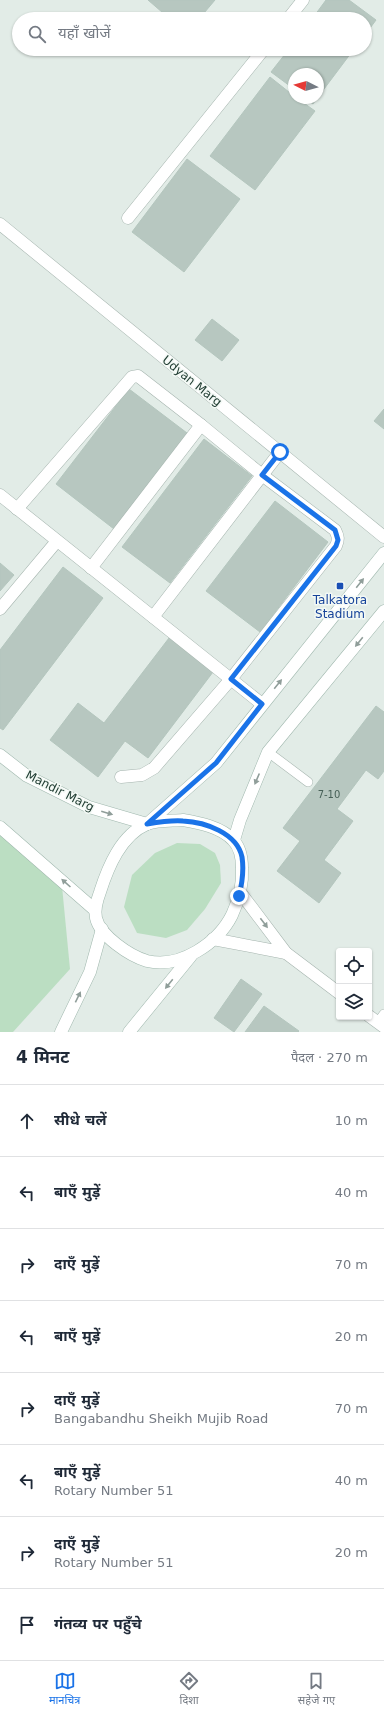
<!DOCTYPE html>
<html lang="hi">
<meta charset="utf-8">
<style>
:root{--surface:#fff;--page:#f2f2f3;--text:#1f2937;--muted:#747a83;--line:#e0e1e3;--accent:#1a73e8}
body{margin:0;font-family:"DejaVu Sans","Noto Sans Devanagari",sans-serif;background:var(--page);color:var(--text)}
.controls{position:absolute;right:12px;bottom:12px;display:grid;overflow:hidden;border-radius:4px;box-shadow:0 1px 3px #0004}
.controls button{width:36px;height:36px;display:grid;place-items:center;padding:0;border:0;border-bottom:1px solid var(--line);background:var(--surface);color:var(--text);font:20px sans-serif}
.compass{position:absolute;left:288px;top:68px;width:36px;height:36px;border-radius:50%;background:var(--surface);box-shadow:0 1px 3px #0004;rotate:276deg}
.stop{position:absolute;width:12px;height:12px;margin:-9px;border:3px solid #1a73e8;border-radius:50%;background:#fff}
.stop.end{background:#1a73e8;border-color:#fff;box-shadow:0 1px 4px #0008}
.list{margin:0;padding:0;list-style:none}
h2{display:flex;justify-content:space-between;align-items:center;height:52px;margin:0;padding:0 16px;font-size:17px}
h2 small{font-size:13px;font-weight:400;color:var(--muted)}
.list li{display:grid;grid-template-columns:26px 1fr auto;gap:12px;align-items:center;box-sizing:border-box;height:72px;padding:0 16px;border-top:1px solid var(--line)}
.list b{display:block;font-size:15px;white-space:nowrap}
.list p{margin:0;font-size:13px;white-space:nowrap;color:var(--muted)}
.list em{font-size:13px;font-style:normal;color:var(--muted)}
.icon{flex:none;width:22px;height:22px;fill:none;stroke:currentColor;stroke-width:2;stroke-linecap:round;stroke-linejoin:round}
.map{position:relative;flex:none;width:384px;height:1032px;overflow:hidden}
.search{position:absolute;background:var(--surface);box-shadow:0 1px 3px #0004;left:12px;right:12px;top:12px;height:44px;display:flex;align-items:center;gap:10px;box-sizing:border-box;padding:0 14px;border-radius:22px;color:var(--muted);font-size:15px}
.sheet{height:628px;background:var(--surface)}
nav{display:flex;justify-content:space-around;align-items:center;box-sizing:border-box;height:56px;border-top:1px solid var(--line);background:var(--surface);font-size:11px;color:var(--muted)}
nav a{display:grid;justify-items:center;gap:2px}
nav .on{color:var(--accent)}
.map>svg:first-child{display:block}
.green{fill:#bbdec2}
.building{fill:#b7c7c0;stroke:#b4c6be}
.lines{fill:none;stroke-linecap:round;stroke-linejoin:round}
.lane-casing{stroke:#a5b4ae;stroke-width:10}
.street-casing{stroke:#a5b4ae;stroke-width:13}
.secondary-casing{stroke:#a0b8ae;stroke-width:13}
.lane{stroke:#fff;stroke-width:9}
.street{stroke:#fff;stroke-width:12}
.secondary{stroke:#fff;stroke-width:12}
.oneway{fill:#909e9a}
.route{stroke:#1a73e8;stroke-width:5}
.transit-dot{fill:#1a4fb4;stroke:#f3f9f5;stroke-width:1.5}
.labels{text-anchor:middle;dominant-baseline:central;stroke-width:3;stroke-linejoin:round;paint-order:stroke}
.number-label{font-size:10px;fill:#476057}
.street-label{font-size:12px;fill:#223e34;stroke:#f3f9f5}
.transit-label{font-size:12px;fill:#164399;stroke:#f3f9f5}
</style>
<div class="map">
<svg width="384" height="1032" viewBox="0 0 384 1032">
<rect width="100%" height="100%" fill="#e2ece7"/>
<g class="green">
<path d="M 0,827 L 61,876 L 70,969 L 13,1032 L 0,1032 Z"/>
<path d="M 177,843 L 200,844 L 215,853 L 220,865 L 221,883 L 205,909 L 187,930 L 166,938 L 137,933 L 124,907 L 132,875 L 155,853 Z"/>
</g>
<g class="building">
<path d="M 148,0 L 215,0 L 199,19 L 187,19 L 185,17 L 183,19 L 170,19 Z"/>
<path d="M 326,0 L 349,0 L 376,20 L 365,35 L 365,19 L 312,19 Z"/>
<path d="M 289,49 L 354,49 L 318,97 L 318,74 L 294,74 L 294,89 L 271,72 Z"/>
<path d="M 270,77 L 294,96 L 294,98 L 297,98 L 315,111 L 255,190 L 210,156 Z"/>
<path d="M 305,98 L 317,98 L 313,104 Z"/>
<path d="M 187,159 L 240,199 L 184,272 L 132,232 Z"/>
<path d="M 212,319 L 239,340 L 222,361 L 195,340 Z"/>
<path d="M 129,389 L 187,433 L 114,529 L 56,484 Z"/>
<path d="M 384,409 L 384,429 L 374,421 Z"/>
<path d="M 204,439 L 252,476 L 170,583 L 122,547 Z"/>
<path d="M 275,501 L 328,542 L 260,632 L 206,591 Z"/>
<path d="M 0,563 L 14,575 L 0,591 Z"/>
<path d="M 63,567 L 103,598 L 3,730 L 0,728 L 0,650 Z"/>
<path d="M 169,638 L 213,672 L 148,758 L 125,741 L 98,777 L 50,740 L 78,703 L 104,723 Z"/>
<path d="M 376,706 L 384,712 L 384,771 L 378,779 L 366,770 L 337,809 L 353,821 L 324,860 L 341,873 L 319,903 L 277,871 L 300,841 L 283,828 Z"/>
<path d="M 241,979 L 262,994 L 234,1032 L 214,1018 Z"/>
<path d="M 264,1006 L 299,1031 L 298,1032 L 245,1032 Z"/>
</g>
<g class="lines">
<g class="lane-casing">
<g id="lane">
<path d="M 268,752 L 308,782"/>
<path d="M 378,1022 L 384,1014"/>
</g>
</g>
<g class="street-casing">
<g id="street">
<path d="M 288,19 L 303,0"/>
<path d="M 128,218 L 264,49"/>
<path d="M 0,224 L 384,537"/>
<path d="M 0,495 L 262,704"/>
<path d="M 17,509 L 132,377 L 138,376 L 201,425 L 262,475 L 335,530 C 338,536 339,539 336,546 L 231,679 L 154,768 L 142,775 L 121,777"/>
<path d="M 91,568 L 201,425"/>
<path d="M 0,609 L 57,541"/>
<path d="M 153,617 L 280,452"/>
<path d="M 213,939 L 286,953 L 240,892"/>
<path d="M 286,953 L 339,993"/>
<path d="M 369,1016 L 384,1027"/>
</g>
</g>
<g class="secondary-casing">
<g id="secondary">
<path d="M 0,755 L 27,776 L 89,807 L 147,824"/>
<path d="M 183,820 C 200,823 221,827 233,840 C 240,847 242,859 242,868 C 243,884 239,900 232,915 C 218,943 180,969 147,961 C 130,956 100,936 96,918 C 94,909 97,900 100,892 C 108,867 121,835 147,824 C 158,820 172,821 183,820 Z"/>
<path d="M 147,824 L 216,763 L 384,553"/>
<path d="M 0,827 L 95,910"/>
<path d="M 234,840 L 240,820 L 268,752 L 384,611"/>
<path d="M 61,1032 L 90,972 L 102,929"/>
<path d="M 129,1032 L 191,956"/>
</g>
</g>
<use href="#lane" class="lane"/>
<use href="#street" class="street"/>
<use href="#secondary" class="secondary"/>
</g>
<defs><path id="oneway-solid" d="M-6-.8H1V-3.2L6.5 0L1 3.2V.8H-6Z"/></defs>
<g class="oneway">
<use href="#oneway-solid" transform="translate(360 583) rotate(-51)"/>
<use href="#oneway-solid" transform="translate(359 642) rotate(129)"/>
<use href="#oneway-solid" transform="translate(278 684) rotate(-51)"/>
<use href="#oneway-solid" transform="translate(257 779) rotate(113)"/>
<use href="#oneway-solid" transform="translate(107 813) rotate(16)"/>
<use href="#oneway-solid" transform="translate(66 883) rotate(-138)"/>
<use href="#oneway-solid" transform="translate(264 923) rotate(53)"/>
<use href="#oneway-solid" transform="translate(169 984) rotate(129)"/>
<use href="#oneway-solid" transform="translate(78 997) rotate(-64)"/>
</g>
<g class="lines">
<path class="route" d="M 239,896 C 242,884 244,870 242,857 C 237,833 205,822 183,821 C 171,820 159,822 147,824 L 216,763 L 262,704 L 231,679 L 336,546 L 338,540 L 335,530 L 262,475 L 280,452"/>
</g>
<rect class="transit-dot" x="336" y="582" width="8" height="8" rx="2"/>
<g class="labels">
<g class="number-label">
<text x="329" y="794">7-10</text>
</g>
<g class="street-label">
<text transform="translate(192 381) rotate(39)">Udyan Marg</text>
<text transform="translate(60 791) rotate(27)">Mandir Marg</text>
</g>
<g class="transit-label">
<text x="340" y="600">Talkatora<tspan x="340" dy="14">Stadium</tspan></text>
</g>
</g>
</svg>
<div class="controls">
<button><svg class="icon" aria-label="locate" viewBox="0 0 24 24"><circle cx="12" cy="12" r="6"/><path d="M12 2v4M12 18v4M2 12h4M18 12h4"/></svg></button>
<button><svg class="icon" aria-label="layers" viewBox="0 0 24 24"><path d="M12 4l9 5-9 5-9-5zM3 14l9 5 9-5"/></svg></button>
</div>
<svg class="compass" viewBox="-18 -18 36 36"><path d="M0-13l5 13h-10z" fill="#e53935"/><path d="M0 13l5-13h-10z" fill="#747a83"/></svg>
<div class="stop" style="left:280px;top:452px"></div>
<div class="stop end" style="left:239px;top:896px"></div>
<div class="search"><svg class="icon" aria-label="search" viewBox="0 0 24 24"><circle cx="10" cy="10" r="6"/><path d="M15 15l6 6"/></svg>यहाँ खोजें</div>
</div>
<section class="sheet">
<h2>4 मिनट<small>पैदल · 270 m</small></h2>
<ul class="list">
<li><svg class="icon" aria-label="ahead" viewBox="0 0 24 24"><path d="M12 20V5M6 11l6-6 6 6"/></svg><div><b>सीधे चलें</b></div><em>10 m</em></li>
<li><svg class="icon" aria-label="left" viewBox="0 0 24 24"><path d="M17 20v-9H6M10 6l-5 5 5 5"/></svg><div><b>बाएँ मुड़ें</b></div><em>40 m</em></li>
<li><svg class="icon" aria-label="right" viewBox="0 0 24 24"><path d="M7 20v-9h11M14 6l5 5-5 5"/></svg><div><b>दाएँ मुड़ें</b></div><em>70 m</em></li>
<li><svg class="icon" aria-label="left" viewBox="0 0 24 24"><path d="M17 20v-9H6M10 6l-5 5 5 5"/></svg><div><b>बाएँ मुड़ें</b></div><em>20 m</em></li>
<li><svg class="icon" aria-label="right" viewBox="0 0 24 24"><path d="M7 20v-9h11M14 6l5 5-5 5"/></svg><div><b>दाएँ मुड़ें</b><p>Bangabandhu Sheikh Mujib Road</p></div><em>70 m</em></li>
<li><svg class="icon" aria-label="left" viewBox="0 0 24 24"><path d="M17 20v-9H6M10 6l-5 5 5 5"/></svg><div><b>बाएँ मुड़ें</b><p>Rotary Number 51</p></div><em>40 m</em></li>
<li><svg class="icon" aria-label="right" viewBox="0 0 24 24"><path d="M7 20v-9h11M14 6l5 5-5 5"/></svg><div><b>दाएँ मुड़ें</b><p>Rotary Number 51</p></div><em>20 m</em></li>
<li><svg class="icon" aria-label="arrive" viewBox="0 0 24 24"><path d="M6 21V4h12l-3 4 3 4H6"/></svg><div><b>गंतव्य पर पहुँचे</b></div></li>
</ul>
</section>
<nav>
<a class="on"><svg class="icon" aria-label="map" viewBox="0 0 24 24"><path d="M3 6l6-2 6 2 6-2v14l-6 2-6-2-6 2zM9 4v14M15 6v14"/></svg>मानचित्र</a>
<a><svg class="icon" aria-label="directions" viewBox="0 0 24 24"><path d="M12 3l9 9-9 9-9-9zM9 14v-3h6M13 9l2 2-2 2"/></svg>दिशा</a>
<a><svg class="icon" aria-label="saved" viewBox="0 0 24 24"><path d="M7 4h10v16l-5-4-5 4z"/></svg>सहेजे गए</a>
</nav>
